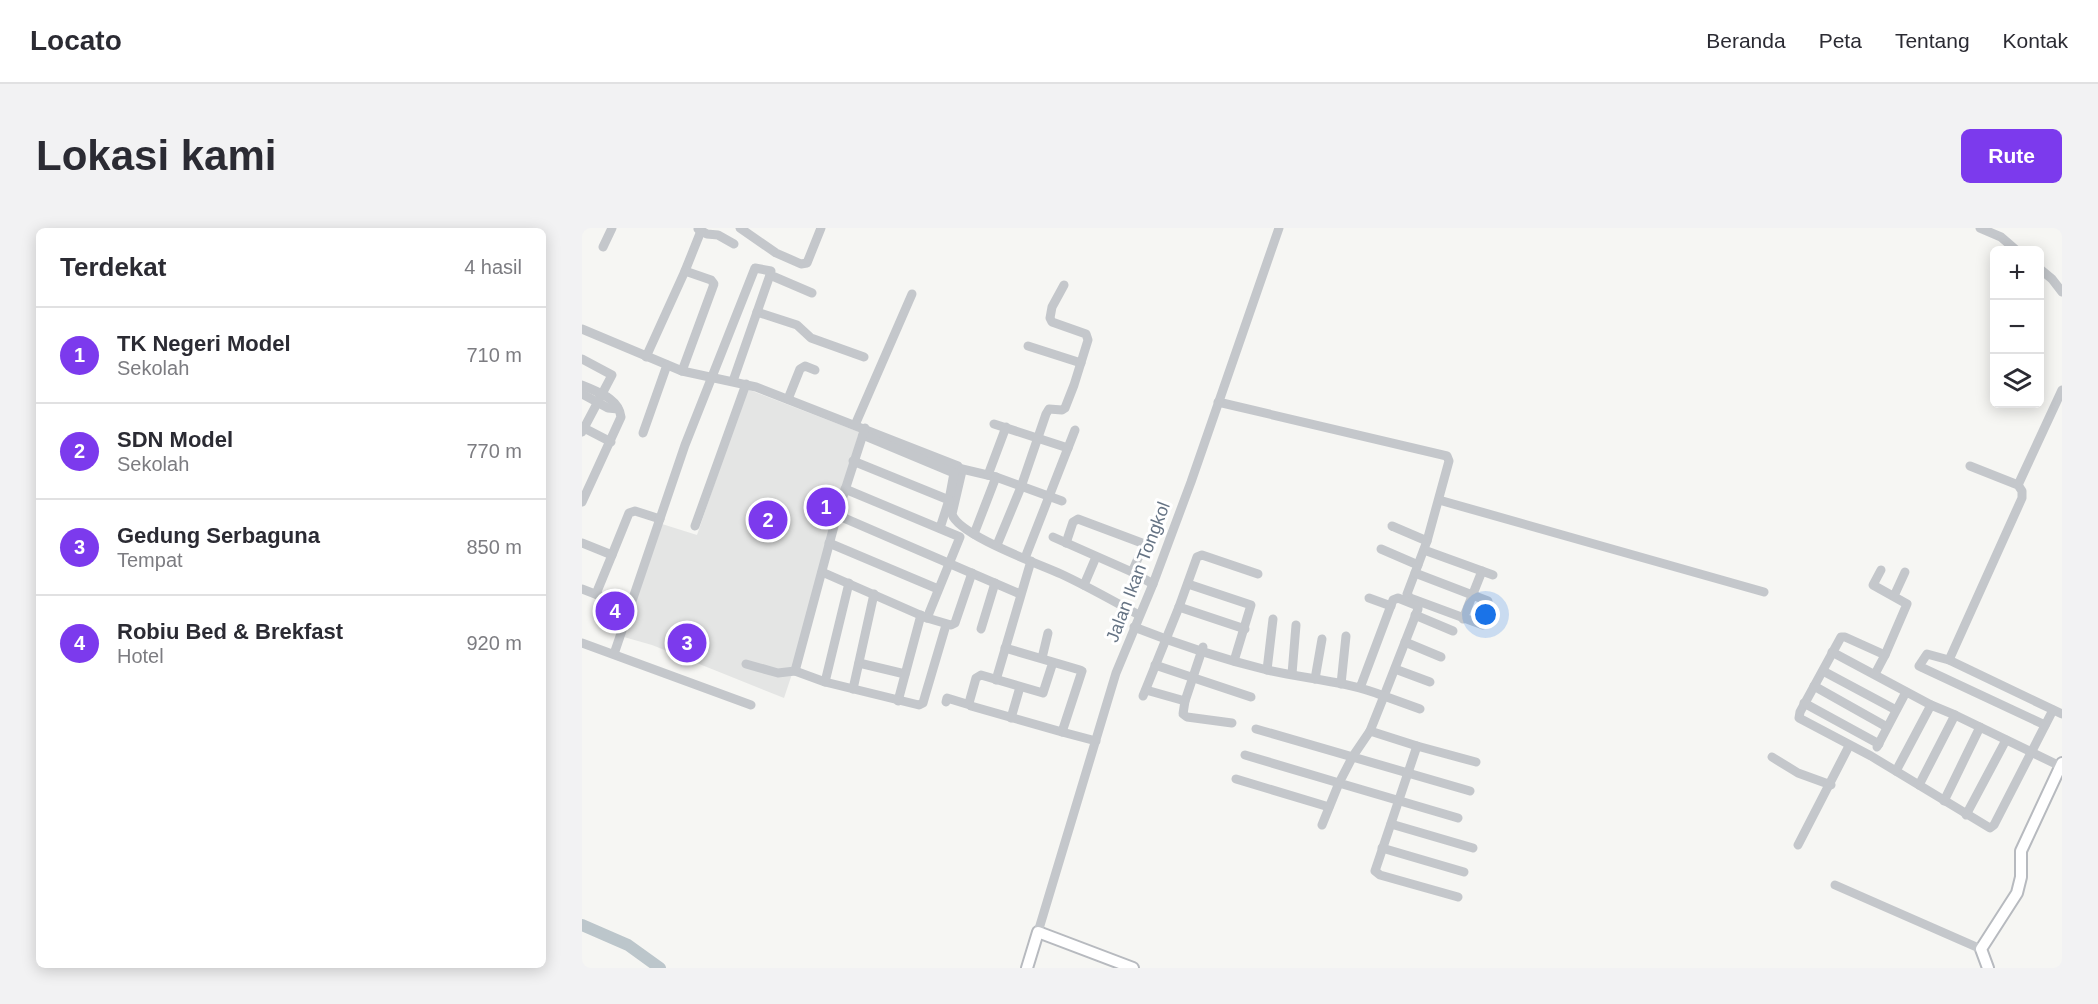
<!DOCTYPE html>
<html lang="id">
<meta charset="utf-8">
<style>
:root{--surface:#fff;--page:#f2f2f3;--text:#2b2b33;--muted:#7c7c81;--line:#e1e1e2;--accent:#7c3aed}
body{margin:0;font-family:Arial,sans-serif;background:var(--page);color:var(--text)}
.controls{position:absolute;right:18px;top:18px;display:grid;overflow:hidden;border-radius:9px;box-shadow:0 3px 15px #0003}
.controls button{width:54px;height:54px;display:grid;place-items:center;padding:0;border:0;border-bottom:2px solid var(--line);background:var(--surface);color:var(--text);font:30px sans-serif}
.you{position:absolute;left:904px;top:387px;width:21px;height:21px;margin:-15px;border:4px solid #fff;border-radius:50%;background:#1a73e8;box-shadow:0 0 0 9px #1a73e833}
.badge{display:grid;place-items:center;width:39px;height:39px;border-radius:50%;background:var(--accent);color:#fff;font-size:20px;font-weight:700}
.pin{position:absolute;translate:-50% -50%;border:3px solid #fff;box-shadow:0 2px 6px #0006}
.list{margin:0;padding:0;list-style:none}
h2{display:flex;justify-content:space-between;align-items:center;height:78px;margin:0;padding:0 24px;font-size:26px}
h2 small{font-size:20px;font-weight:400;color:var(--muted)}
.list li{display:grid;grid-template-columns:39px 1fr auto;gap:18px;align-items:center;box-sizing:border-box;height:96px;padding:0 24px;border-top:2px solid var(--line)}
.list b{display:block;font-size:22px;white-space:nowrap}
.list p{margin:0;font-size:20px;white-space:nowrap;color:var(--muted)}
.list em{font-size:20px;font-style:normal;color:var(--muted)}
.icon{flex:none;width:33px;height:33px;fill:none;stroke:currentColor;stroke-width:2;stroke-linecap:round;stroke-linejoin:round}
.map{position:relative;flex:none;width:1480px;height:740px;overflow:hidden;border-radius:9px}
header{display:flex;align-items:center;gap:36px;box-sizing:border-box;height:84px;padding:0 30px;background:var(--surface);border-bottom:2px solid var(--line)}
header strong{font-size:28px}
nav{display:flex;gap:33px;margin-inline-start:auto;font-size:21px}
.intro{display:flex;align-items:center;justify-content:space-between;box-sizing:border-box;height:144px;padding:0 36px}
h1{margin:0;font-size:42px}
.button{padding:15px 27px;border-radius:9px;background:var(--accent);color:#fff;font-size:21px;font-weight:700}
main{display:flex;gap:36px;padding:0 36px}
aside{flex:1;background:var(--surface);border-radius:9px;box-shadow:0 3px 15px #0003}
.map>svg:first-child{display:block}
.built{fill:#e4e5e4}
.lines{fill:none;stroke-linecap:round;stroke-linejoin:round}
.river{stroke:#bcc6cb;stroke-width:12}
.major-casing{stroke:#b7babf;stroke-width:14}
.minor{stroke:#c4c7cb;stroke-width:9}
.major{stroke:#fff;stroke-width:10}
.labels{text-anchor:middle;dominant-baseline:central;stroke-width:6;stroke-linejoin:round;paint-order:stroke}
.street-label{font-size:18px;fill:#657384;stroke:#fff}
</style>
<header>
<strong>Locato</strong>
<nav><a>Beranda</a><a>Peta</a><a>Tentang</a><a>Kontak</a></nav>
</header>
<div class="intro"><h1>Lokasi kami</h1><a class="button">Rute</a></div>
<main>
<aside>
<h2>Terdekat<small>4 hasil</small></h2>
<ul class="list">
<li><span class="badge">1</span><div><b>TK Negeri Model</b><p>Sekolah</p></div><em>710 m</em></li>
<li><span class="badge">2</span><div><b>SDN Model</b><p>Sekolah</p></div><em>770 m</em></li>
<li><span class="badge">3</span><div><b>Gedung Serbaguna</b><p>Tempat</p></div><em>850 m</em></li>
<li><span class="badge">4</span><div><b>Robiu Bed &amp; Brekfast</b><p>Hotel</p></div><em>920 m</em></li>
</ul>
</aside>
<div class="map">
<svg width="1480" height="740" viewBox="0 0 1480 740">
<rect width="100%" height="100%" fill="#f6f6f3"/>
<path class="built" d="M 165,161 L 277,204 L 212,440 L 202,470 L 70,417 L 42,409 L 80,296 L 115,307 Z"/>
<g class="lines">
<path class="river" d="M 0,697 L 46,717 L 78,740"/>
<g class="major-casing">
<g id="major">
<path d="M 445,740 L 456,704 L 551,740"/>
<path d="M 1406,740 L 1399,721 L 1435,665 L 1439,649 L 1439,623 L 1480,535"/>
</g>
</g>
<g class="minor">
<path d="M 158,0 L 194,25 L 219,36 L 225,35 L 239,0"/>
<path d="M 1398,0 L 1419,9 L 1434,22"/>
<path d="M 116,1 L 125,6 L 136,7 L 152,16"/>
<path d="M 21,19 L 30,0"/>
<path d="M 1458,41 L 1470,51 L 1480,64"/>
<path d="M 175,84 L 215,97 L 229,110 L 282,129"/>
<path d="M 0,101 L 100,143 L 174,159 L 376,238 L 380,243 L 370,286 C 376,307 457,336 479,346 C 505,358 531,373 557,387"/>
<path d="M 446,118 L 499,135"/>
<path d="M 64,129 L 103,43 L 119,3"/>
<path d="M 0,131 L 30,147 L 0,204"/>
<path d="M 100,143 L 132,56 L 129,52 L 103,43"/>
<path d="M 151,153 L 188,47"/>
<path d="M 0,157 C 15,164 37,170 39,189 L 0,274"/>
<path d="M 0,166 L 26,180 L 36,181"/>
<path d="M 206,171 L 218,141 L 223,138 L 233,142"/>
<path d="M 636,174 L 865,228 L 867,233 L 845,313 L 825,366 L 828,370 L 901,397"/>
<path d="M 412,196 L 486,220"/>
<path d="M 273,197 L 330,66"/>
<path d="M 0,199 L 29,214"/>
<path d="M 61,205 L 85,137"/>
<path d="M 281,207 L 372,245 L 367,272 L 358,300"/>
<path d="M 271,233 L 367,272"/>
<path d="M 380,241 L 414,249 L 480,273"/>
<path d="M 406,247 L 424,199"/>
<path d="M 1436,257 L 1480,162"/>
<path d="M 263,261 L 378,309 L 345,390"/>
<path d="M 857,272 L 1182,364"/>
<path d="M 255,287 L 438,366"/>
<path d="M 113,298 L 164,156"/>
<path d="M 810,298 L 845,313"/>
<path d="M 392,306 L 414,249"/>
<path d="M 471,309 L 550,344 L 571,356"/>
<path d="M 0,315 L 30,327 L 47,285 L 53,283 L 78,291"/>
<path d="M 247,315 L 356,361"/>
<path d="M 484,315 L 491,294 L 496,291 L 560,315 L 561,319 L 550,344"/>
<path d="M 415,317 L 439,259 L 464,186 L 467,181 L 480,182 L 483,180 L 492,157 L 506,112 L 504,106 L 470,94 L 468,90 L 470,79 L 482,57"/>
<path d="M 799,321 L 836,337"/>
<path d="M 842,322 L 911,347"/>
<path d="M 443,330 L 493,202"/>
<path d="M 1299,342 L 1291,357 L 1325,376 L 1303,427"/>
<path d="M 240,344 L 345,390 L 369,397 L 373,395 L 390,345"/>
<path d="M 833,345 L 906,373"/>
<path d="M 606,356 L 669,377 L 652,433"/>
<path d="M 502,357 L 514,329"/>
<path d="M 0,361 L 49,380"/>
<path d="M 14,366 L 30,327"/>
<path d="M 1312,368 L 1323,344"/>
<path d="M 787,370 L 809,378"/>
<path d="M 597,379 L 663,401"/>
<path d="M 833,387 L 871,403"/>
<path d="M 881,391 L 900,343"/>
<path d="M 552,399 C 595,416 640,431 685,442 C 724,451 765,453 802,468 L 836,381 L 836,378 L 816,370 L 811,372 L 778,460"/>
<path d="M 399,401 L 413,355"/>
<path d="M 823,414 L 859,429"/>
<path d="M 0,415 L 169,477"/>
<path d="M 621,419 L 603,473 L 601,486 L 605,489 L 650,495"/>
<path d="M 423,420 L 498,442 L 500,443 L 480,504 L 389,478 L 387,475 L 394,450 L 399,447 L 461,465 L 471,434"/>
<path d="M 1250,424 L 1349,477 L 1373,487 L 1478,538"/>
<path d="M 32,426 L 103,217 L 173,40 L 189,43 L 188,47 L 230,65"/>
<path d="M 460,430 L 466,405"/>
<path d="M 1367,432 L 1440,270 L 1440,263 L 1436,257 L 1388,238"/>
<path d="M 277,435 L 323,446"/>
<path d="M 164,436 L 196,445 L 213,443 L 243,454 L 337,477 L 341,475 L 343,468 L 364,397"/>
<path d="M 573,437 L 669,469"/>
<path d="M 813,441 L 848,454"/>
<path d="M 685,442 L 691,391"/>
<path d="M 213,443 L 255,287 L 283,200"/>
<path d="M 1241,443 L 1314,482"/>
<path d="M 710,446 L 714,397"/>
<path d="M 1293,446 L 1303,427 L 1263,409 L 1259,409 L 1218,484 L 1217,490 L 1289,528 L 1408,600 L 1412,597 L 1471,482"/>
<path d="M 733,451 L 740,411"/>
<path d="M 414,452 L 449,333"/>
<path d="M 243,454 L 267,355"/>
<path d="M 759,456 L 764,408"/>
<path d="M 1232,458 L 1305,499"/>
<path d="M 271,461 L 292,366"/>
<path d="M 564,462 L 603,473"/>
<path d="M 561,468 L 597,379 L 615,329 L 620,327 L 676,346"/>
<path d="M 316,473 L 339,387"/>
<path d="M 364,474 L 365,470 L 388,477"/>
<path d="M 1222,475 L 1297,516"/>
<path d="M 838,481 L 802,468 L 788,503 L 835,518 L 894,534"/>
<path d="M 429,490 L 438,459"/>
<path d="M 1463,497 L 1341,440 L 1337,438 L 1345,426 L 1367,432 L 1480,486"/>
<path d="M 674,501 L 888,563"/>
<path d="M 788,503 L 771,528 L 757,555 L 876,590"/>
<path d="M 480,504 L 514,513"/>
<path d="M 835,518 L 793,643 L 798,647 L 876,669"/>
<path d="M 1295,519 L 1324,464"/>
<path d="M 663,527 L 757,555 L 740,597"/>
<path d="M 1190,529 L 1216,545 L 1249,557"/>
<path d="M 1314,543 L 1349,477"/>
<path d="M 654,551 L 747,579"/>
<path d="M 1337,557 L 1373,487"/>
<path d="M 1362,573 L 1398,499"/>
<path d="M 1384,587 L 1424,512"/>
<path d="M 809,596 L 891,620"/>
<path d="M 1216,617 L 1267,518"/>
<path d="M 800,620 L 882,644"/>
<path d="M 1253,657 L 1399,721"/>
<path d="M 456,704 L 534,445 L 571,356 L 609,254 L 697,0"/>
</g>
<use href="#major" class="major"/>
</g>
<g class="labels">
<g class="street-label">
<text transform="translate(556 344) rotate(-69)">Jalan Ikan Tongkol</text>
</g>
</g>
</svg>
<div class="controls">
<button>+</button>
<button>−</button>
<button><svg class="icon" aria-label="layers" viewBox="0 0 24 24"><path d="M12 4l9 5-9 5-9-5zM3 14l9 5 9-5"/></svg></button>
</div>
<div class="you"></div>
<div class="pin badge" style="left:244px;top:279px">1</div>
<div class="pin badge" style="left:186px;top:292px">2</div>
<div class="pin badge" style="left:105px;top:415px">3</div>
<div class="pin badge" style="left:33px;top:383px">4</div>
</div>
</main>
